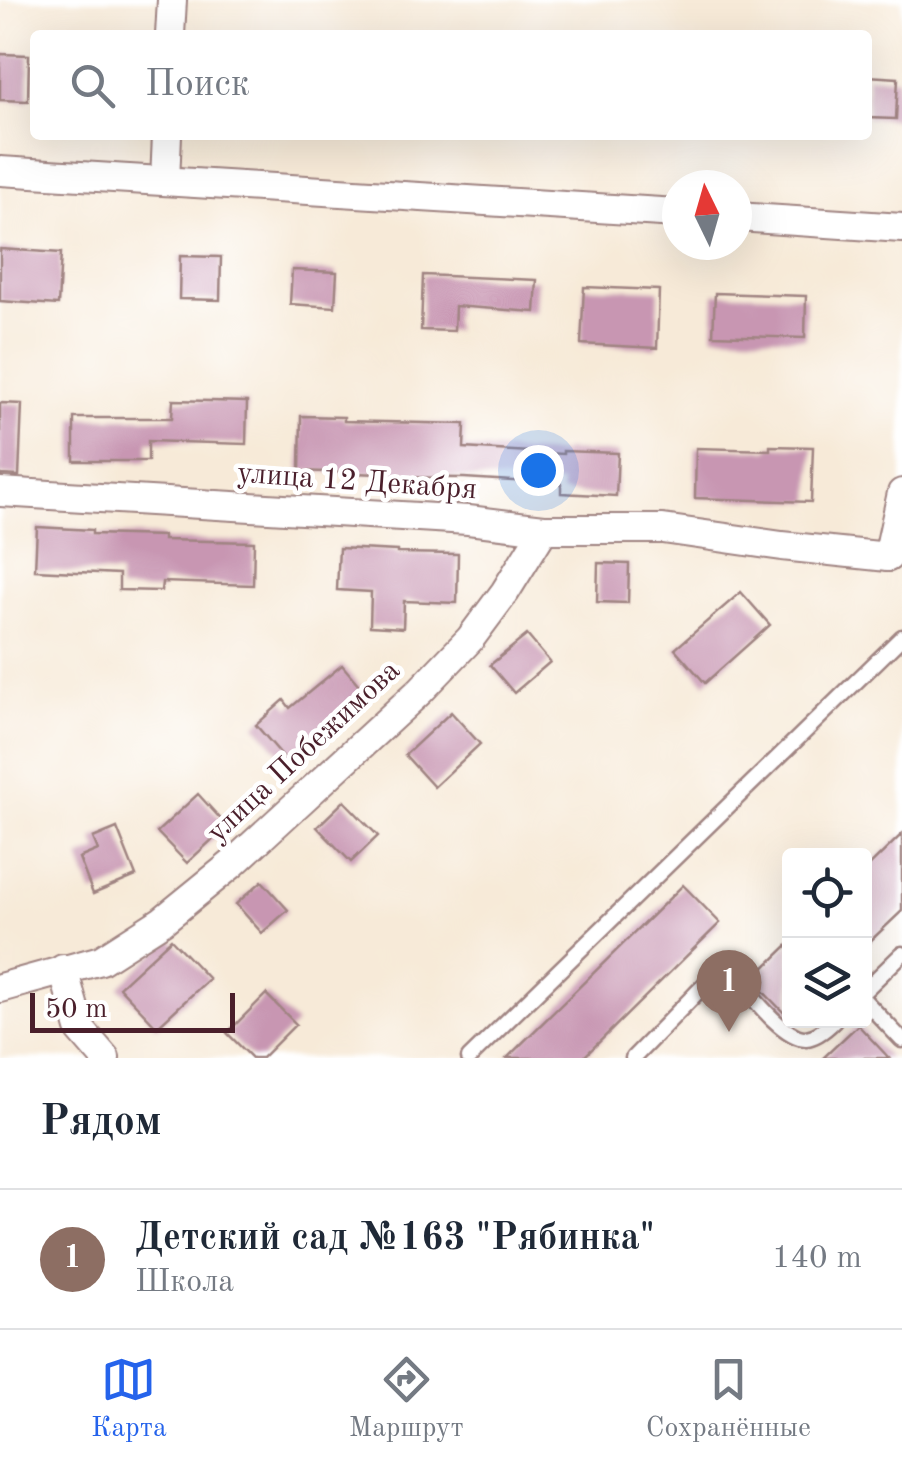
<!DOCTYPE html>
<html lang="ru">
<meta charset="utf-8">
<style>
:root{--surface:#fff;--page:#f2f2f3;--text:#1f2937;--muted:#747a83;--line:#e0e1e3;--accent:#2563eb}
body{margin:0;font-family:"Old Standard TT",serif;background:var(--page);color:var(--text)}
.controls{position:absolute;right:30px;bottom:30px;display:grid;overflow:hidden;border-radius:10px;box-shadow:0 10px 40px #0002}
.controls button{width:90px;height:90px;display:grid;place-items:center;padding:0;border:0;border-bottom:2px solid var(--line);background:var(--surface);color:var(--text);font:50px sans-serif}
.compass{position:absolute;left:662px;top:170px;width:90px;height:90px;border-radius:50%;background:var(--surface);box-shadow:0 10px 40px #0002;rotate:355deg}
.scale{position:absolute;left:30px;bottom:25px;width:205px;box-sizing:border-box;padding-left:10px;border:5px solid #4a1f2b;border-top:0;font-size:28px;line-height:35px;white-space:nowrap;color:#4a1f2b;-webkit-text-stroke:8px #fff;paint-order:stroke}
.you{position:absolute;left:538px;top:470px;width:35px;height:35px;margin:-25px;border:8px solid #fff;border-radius:50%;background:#1a73e8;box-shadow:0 0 0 15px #1a73e833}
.badge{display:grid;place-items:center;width:65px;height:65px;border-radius:50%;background:var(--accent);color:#fff;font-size:32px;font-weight:700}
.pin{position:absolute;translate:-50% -82px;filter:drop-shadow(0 2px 5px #0008)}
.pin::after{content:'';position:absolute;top:52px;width:35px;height:30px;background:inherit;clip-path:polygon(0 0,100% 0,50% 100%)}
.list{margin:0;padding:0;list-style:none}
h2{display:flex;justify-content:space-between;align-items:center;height:130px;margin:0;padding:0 40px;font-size:42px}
h2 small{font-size:32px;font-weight:400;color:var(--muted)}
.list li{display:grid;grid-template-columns:65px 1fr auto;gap:30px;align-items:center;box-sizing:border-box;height:140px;padding:0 40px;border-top:2px solid var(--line)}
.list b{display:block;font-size:38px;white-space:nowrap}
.list p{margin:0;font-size:32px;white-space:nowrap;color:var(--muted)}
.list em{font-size:32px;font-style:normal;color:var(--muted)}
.icon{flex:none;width:55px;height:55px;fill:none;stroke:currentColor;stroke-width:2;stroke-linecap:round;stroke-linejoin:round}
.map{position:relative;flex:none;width:902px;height:1058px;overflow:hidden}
.search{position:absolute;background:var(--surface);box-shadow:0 10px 40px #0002;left:30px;right:30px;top:30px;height:110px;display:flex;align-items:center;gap:25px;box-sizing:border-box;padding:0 35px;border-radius:10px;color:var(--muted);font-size:38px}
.sheet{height:270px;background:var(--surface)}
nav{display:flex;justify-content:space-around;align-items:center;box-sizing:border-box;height:140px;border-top:2px solid var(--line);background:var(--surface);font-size:28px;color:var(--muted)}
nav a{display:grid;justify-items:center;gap:5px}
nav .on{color:var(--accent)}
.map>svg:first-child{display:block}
.building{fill:#c896b2}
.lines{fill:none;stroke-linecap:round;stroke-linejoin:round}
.lane-casing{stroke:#a08482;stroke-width:19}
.street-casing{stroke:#a08482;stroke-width:32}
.lane{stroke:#fff;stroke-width:14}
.street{stroke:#fff;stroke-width:28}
.labels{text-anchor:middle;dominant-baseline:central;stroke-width:9;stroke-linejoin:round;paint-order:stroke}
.street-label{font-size:30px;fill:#4a1f2b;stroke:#fff}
</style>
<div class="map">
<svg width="902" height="1058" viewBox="0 0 902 1058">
<rect width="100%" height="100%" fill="#fff"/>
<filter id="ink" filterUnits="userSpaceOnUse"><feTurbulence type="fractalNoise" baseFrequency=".01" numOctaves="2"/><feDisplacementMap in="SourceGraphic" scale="20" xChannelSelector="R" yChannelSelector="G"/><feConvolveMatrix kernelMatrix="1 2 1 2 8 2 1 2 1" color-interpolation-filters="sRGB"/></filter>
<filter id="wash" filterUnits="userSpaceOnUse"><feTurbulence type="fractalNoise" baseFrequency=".0048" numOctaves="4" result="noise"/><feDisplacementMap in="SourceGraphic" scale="40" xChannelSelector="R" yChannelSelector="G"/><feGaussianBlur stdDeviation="2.25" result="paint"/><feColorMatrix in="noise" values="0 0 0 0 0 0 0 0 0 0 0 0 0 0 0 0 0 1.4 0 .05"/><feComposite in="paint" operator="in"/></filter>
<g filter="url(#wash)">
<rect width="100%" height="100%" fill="#f7ead8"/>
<g id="blocks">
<g class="building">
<path d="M 0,54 L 29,55 L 28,101 L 0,100 Z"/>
<path d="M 867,76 L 898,78 L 896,119 L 867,118 Z"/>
<path d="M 0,249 L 61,253 L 58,305 L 0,301 Z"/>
<path d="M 180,256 L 221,257 L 220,300 L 179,299 Z"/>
<path d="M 292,270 L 337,272 L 335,307 L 290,304 Z"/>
<path d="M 423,275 L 537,280 L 535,312 L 455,306 L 454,331 L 421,330 Z"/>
<path d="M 584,287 L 659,290 L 657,348 L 581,344 Z"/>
<path d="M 715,293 L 806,296 L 805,338 L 713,335 Z"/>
<path d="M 173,400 L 247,402 L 246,444 L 148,441 L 148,461 L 74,461 L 74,418 L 172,418 Z"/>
<path d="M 0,403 L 22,404 L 19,476 L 0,475 Z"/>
<path d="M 301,416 L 344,417 L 344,421 L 465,424 L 464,448 L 563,454 L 563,451 L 618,453 L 616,496 L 561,493 L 561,484 L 464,478 L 380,477 L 380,474 L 300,471 Z"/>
<path d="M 770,446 L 813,447 L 811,502 L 695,498 L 696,448 L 770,450 Z"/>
<path d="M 37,527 L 92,530 L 92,534 L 163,536 L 163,540 L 254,542 L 253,585 L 162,582 L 161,591 L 119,590 L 119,574 L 35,570 Z"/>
<path d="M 339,548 L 397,551 L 397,553 L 458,554 L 457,603 L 404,601 L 403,628 L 370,626 L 371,592 L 337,590 Z"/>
<path d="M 598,563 L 629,564 L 628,603 L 597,602 Z"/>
<path d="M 741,592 L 770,625 L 705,683 L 675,649 Z"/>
<path d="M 527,635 L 550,662 L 514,693 L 490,665 Z"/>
<path d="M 342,665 L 364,691 L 313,734 L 316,737 L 287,761 L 256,725 L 284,700 L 290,708 Z"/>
<path d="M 451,712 L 480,744 L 434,787 L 405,755 Z"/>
<path d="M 198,794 L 227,826 L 187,863 L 157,832 Z"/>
<path d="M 344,801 L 378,836 L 351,862 L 317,827 Z"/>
<path d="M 117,828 L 136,876 L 93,894 L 79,858 L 98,850 L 93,838 Z"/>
<path d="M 902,834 L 902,911 L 864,947 L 864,871 Z"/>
<path d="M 262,881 L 288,910 L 262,933 L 236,904 Z"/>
<path d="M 683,885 L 720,923 L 583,1058 L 507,1058 Z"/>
<path d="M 171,939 L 209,979 L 157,1027 L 119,987 Z"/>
<path d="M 790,943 L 790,1019 L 752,980 Z"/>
<path d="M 266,994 L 296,1024 L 262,1058 L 252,1058 L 227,1033 Z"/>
<path d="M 858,1025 L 889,1058 L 823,1058 Z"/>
</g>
</g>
</g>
<g filter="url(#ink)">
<use href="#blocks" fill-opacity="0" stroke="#a08482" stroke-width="2.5"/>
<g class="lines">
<g class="lane-casing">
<g id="lane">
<path d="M 864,991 L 902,954"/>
<path d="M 864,1000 L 902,1040"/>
<path d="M 469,1058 L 902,637"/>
<path d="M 633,1058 L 717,972 L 732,973 C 747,990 783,1039 806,1038 C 817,1037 827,1028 834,1021"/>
</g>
</g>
<g class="street-casing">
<g id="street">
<path d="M 170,35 L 172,0"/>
<path d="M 0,171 L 677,213"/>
<path d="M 165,181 L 167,135"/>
<path d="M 737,217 L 902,228"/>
<path d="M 0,492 L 468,520 L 544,529 L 663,529 L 782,546 L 888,557"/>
<path d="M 888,557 L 902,493"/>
<path d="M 63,969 L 80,1029 L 105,1058"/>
<path d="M 0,988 L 101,960 L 162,921 L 232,864 L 420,691 L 470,639 L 505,592 L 544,529"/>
</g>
</g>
<use href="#lane" class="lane"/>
<use href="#street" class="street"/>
</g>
</g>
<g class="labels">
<g class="street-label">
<text transform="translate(357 482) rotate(4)">улица 12 Декабря</text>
<text transform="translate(304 752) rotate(-43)">улица Побежимова</text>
</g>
</g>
</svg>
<div class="controls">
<button><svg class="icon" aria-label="locate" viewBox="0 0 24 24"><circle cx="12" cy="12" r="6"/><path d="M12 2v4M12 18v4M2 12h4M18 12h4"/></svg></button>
<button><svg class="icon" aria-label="layers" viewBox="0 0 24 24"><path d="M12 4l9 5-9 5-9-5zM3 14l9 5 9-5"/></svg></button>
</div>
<svg class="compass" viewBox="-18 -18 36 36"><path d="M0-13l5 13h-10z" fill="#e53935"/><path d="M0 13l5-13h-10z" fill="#747a83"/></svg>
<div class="scale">50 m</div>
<div class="you"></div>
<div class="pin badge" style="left:729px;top:1032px;background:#8d6e63">1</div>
<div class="search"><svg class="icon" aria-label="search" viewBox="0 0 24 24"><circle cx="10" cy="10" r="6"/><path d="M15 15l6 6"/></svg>Поиск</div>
</div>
<section class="sheet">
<h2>Рядом<small></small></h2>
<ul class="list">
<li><span class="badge" style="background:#8d6e63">1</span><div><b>Детский сад №163 &quot;Рябинка&quot;</b><p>Школа</p></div><em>140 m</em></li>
</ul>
</section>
<nav>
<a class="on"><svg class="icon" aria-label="map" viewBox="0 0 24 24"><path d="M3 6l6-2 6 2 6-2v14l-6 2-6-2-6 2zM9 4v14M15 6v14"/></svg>Карта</a>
<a><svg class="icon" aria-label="directions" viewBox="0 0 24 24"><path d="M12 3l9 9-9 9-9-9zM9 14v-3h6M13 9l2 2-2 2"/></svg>Маршрут</a>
<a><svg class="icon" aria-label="saved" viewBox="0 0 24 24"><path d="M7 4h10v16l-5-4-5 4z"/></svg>Сохранённые</a>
</nav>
